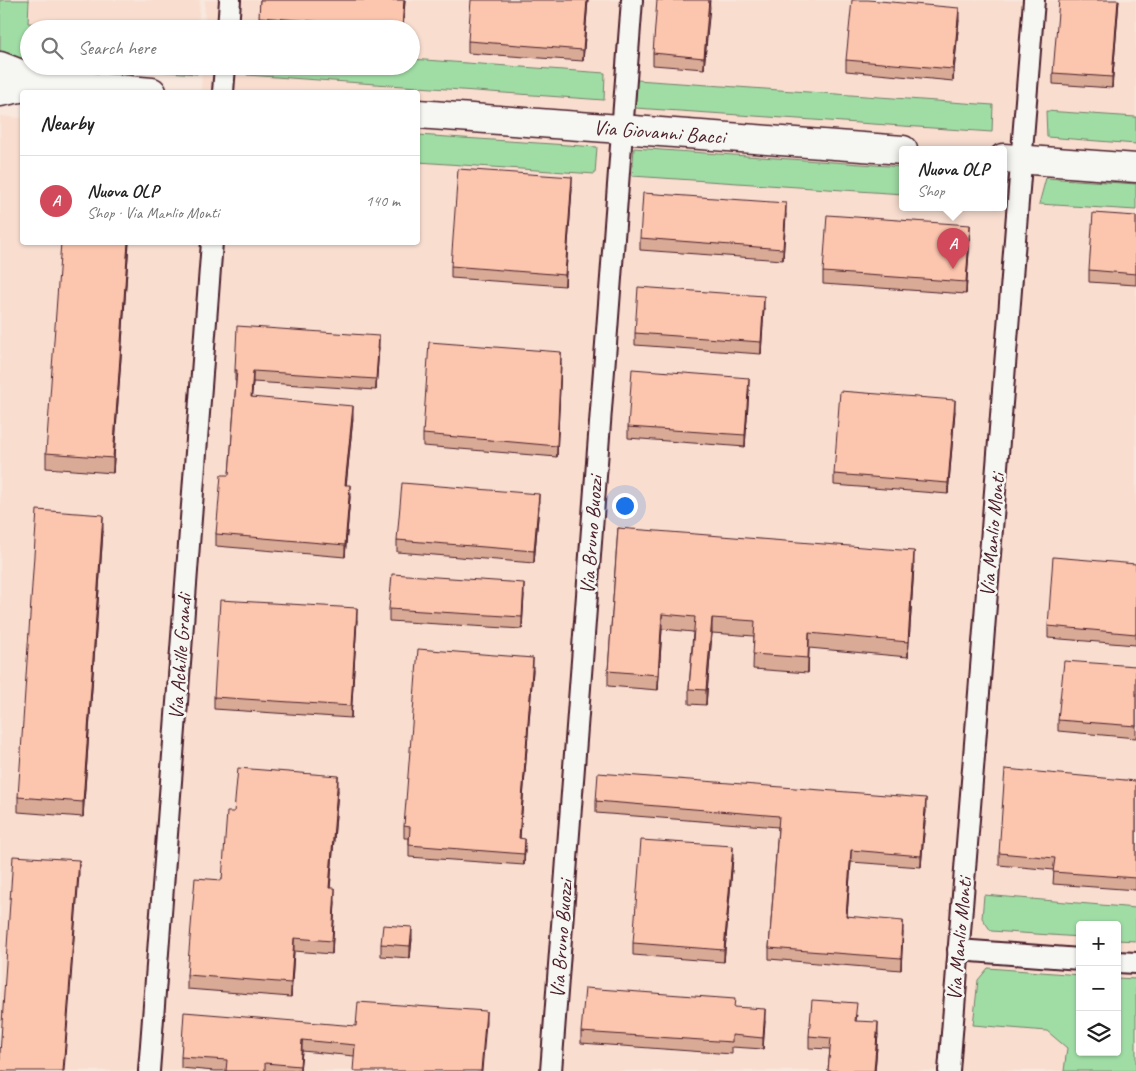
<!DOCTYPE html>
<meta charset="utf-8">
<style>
:root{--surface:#fff;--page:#f2f2f2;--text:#222;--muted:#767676;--line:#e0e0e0;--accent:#d1495b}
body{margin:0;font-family:Caveat,sans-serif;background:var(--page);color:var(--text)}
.controls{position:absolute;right:15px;bottom:15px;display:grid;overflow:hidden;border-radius:5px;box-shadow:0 1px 4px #0004}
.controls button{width:45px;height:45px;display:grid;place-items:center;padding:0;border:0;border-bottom:1px solid var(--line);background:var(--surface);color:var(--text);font:25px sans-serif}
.you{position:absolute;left:624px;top:505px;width:18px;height:18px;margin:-12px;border:4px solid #fff;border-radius:50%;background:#1a73e8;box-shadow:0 0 0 8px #1a73e833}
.badge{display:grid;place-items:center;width:32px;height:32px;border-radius:50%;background:var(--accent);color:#fff;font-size:16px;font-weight:700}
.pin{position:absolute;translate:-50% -41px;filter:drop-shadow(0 1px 2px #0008)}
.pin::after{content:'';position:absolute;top:26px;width:18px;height:15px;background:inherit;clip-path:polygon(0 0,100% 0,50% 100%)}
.popup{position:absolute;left:899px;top:146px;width:108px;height:65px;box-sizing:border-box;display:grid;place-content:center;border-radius:5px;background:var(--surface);filter:drop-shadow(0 1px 4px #0005);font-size:16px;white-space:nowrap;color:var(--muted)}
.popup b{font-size:19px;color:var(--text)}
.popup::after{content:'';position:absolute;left:50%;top:100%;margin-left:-10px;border:10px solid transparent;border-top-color:var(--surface)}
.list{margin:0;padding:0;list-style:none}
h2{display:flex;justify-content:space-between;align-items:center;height:65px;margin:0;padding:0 20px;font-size:21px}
h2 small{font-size:16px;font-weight:400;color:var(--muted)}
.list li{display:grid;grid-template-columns:32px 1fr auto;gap:15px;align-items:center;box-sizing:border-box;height:90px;padding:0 20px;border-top:1px solid var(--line)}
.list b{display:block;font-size:19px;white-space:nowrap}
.list p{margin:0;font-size:16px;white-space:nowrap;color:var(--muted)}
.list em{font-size:16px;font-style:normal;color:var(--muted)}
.icon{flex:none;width:28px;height:28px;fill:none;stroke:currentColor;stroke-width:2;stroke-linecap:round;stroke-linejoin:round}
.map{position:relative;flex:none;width:1136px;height:1071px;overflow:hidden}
.search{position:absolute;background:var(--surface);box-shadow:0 1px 4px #0004;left:20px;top:20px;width:400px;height:55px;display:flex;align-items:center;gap:12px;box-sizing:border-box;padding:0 18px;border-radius:28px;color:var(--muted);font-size:19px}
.panel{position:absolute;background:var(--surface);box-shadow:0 1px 4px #0004;left:20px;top:90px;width:400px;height:155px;border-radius:5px}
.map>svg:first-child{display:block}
.built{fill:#f9ded0;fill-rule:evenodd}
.green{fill:#a0dda5;stroke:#757e68}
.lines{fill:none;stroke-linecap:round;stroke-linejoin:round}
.street-casing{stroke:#4a1f2b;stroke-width:24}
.secondary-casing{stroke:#4a1f2b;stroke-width:31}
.street{stroke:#f6f6f2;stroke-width:20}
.secondary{stroke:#f6f6f2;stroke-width:28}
.wall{fill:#d9aa96;stroke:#4a1f2b}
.shaded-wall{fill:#b08b7a;stroke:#4a1f2b}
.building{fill:#fcc6ae;stroke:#4a1f2b}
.labels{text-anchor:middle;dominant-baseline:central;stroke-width:5;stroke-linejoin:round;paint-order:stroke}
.street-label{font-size:21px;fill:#4a1f2b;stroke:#f6f6f2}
</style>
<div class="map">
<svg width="1136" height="1071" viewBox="0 0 1136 1071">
<rect width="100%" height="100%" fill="#f8e8de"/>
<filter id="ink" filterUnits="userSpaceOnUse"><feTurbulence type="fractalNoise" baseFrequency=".02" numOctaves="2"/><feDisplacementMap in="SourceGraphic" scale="10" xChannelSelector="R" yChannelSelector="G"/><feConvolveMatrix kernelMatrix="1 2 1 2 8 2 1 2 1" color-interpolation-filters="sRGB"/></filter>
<g filter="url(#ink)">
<g class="built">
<path d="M 29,0 L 200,0 L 198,29 L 122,29 L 28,23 Z"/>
<path d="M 205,0 L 1136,0 L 1136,1071 L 0,1071 L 0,116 L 22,118 L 22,242 L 418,242 L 418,92 L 201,92 L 202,66 L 411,66 L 411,29 L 204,29 ZM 903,150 L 1003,150 L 1003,208 L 903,208 ZM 1080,925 L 1117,925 L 1117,1052 L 1080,1052 Z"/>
</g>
<g class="green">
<path d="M 0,0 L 29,0 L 28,23 L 122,29 L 29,29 L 29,62 L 19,62 L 0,56 Z"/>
<path d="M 411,59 L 605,73 L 604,100 L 247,75 L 248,66 L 411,66 Z"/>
<path d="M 84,66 L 203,66 L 197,74 Z"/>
<path d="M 637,80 L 993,105 L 992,132 L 635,108 Z"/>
<path d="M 1046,111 L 1136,117 L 1136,144 L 1047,137 Z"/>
<path d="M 418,135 L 597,147 L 595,174 L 418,162 Z"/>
<path d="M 634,148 L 903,167 L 903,194 L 632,176 Z"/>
<path d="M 1046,178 L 1136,184 L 1136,210 L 1039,204 Z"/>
<path d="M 984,895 L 1136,908 L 1136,941 L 1117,940 L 1117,925 L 1080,925 L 1080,937 L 991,931 L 982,918 Z"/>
<path d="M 988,968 L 1080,975 L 1080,1052 L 1117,1052 L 1117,978 L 1136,979 L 1136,1071 L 1064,1071 L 1067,1048 L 1047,1031 L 973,1025 L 978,980 Z"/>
</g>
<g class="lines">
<g class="street-casing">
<g id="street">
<path d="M 228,29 L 230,0"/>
<path d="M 223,92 L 225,66"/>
<path d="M 958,950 L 1080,959"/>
<path d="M 1117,962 L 1136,963"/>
<path d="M 149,1071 L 212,242"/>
<path d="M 551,1071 L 632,0"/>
<path d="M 949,1071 L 1034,0"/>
</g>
</g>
<g class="secondary-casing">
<g id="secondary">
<path d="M 0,66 L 44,83 L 152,92"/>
<path d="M 0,92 L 44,83"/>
<path id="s1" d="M 418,114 L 903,150"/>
<path d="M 1003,158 L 1136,168"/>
</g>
</g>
<use href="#street" class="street"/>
<use href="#secondary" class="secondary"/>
</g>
<g class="wall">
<path d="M 260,0 L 405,0 L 403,29 L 259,29 Z"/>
<path d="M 588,0 L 583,61 L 468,53 L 468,41 Z"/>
<path d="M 710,0 L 704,69 L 653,65 L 653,53 Z"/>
<path d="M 1119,0 L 1112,88 L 1053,84 L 1053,73 Z"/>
<path d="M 959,20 L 953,81 L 846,71 L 846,60 Z"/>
<path d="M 572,189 L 565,286 L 451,278 L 451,266 Z"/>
<path d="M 786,214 L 783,260 L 640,250 L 640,238 Z"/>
<path d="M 1136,216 L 1136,285 L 1089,282 L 1089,270 Z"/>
<path d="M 970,237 L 966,294 L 823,284 L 823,272 Z"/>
<path d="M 129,242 L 113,473 L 46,468 L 46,453 Z"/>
<path d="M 764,308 L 761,354 L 635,345 L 635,333 Z"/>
<path d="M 379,347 L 376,390 L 253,382 L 251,397 L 353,418 L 346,485 L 350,497 L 345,557 L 216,546 L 216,534 L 229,475 L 236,381 L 235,381 L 235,370 Z"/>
<path d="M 561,363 L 557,457 L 423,446 L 423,434 Z"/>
<path d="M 749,389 L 745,447 L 628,438 L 628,427 Z"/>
<path d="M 955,411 L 948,494 L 834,485 L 834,474 Z"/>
<path d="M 539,506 L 534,563 L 397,552 L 397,540 Z"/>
<path d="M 618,528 L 914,566 L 908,657 L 809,648 L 808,673 L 753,669 L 754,636 L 712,633 L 706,705 L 689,704 L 689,689 L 693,632 L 662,629 L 658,690 L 608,686 L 608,671 Z"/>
<path d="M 103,531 L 83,817 L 18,812 L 18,797 Z"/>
<path d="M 1136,564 L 1136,645 L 1048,638 L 1048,626 Z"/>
<path d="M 524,595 L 522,629 L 389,621 L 389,609 Z"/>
<path d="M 357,620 L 351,718 L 214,709 L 214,697 Z"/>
<path d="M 1136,666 L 1136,738 L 1058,731 L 1058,720 Z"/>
<path d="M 533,670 L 520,838 L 525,850 L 524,865 L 409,857 L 409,838 L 404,838 L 404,826 Z"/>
<path d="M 1136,781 L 1136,890 L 1053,884 L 1054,870 L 999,865 L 999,853 Z"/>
<path d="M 338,790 L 330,888 L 335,902 L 332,954 L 294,951 L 291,997 L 187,989 L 187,975 L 222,880 L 234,812 Z"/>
<path d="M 596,801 L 926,810 L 921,867 L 851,862 L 847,916 L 903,932 L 901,970 L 769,959 L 769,948 L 778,827 L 596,813 Z"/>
<path d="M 733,858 L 724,962 L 633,955 L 633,943 Z"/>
<path d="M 412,939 L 410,958 L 381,956 L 381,944 Z"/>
<path d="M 735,1007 L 765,1021 L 763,1049 L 732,1047 L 732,1054 L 581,1043 L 581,1032 Z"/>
<path d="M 857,1015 L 856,1021 L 878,1034 L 875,1071 L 828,1071 L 830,1049 L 809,1048 L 809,1036 Z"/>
<path d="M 486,1023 L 354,1056 L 302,1051 L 300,1071 L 214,1071 L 181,1068 L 181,1057 L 356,1026 Z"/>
</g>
<g class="shaded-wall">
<path d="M 404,0 L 405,0 L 403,29 L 402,29 Z"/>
<path d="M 587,0 L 588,0 L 583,61 L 583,50 Z"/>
<path d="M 709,0 L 710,7 L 704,69 L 704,58 Z"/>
<path d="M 1118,0 L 1119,0 L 1112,88 L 1112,77 Z"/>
<path d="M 959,8 L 959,20 L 953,81 L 953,69 Z"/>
<path d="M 572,177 L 572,189 L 565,286 L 565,275 Z"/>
<path d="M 786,203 L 786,214 L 783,260 L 783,249 Z"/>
<path d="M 970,225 L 970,237 L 966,294 L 966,282 Z"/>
<path d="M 128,242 L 129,242 L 113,473 L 113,458 Z"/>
<path d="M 764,296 L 764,308 L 761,354 L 761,342 Z"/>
<path d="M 379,336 L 379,347 L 376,390 L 376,379 Z"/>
<path d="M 561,352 L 561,363 L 557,457 L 557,446 Z"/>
<path d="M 253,371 L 253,382 L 251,408 L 251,397 Z"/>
<path d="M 749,378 L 749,389 L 745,447 L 745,435 Z"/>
<path d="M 955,400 L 955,411 L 948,494 L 948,483 Z"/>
<path d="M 353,406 L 353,418 L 345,496 L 345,485 Z"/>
<path d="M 350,485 L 350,497 L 345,557 L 345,545 Z"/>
<path d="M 539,494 L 539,506 L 534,563 L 534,551 Z"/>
<path d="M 103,515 L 103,531 L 83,817 L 83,802 Z"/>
<path d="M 914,551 L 914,566 L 908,657 L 908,642 Z"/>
<path d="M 524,583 L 524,595 L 522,629 L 522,617 Z"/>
<path d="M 357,608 L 357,620 L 351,718 L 351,706 Z"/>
<path d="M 662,614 L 662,629 L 658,690 L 658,675 Z"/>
<path d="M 712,618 L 712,633 L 706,705 L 706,690 Z"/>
<path d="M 809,633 L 809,648 L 808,673 L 808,658 Z"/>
<path d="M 533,658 L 533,670 L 519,850 L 519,838 Z"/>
<path d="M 338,776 L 338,790 L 329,901 L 329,888 Z"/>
<path d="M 926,798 L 926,810 L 921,867 L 921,856 Z"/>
<path d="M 525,839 L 525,850 L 524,865 L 524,854 Z"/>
<path d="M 733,846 L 733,858 L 724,962 L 724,950 Z"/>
<path d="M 851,850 L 851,862 L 846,928 L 846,916 Z"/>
<path d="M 79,860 L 79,875 L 64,1071 L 63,1071 Z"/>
<path d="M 335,888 L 335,902 L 332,954 L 332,941 Z"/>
<path d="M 903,921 L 903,932 L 901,970 L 901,958 Z"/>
<path d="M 412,927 L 412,939 L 410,958 L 410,946 Z"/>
<path d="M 294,938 L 294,951 L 291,997 L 291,983 Z"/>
<path d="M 765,1009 L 765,1021 L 763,1049 L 763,1038 Z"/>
<path d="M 486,1011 L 486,1023 L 482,1071 L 481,1071 Z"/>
<path d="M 878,1022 L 878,1034 L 875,1071 L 874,1071 Z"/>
<path d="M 302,1040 L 302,1051 L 300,1071 L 300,1066 Z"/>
</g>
<g class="building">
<path d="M 260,0 L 404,0 L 402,28 L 259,17 Z"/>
<path d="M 471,0 L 587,0 L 583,50 L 468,41 Z"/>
<path d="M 657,0 L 709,0 L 704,58 L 653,53 Z"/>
<path d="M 852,0 L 868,0 L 959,8 L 953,69 L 846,60 Z"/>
<path d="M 1059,0 L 1118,0 L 1112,77 L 1053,73 Z"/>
<path d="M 458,169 L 572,177 L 565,275 L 451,266 Z"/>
<path d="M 643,193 L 786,203 L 783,249 L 640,238 Z"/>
<path d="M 1093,213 L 1136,216 L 1136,274 L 1089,270 Z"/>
<path d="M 827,215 L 970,225 L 966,282 L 823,272 Z"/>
<path d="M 61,242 L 128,242 L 113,458 L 46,453 Z"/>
<path d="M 638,287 L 764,296 L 761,342 L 635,333 Z"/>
<path d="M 237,326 L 379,336 L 376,379 L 253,371 L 251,397 L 353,406 L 345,485 L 350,485 L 345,545 L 216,534 L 221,475 L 229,475 L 237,370 L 235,370 Z"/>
<path d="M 429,342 L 561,352 L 557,446 L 423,434 Z"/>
<path d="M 632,369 L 749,378 L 745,435 L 628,427 Z"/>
<path d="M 840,391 L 955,400 L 948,483 L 834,474 Z"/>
<path d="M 402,483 L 539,494 L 534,551 L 397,540 Z"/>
<path d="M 37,510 L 103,515 L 83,802 L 18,797 Z"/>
<path d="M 618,528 L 914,551 L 908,642 L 809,633 L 808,658 L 753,654 L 755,621 L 712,618 L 706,690 L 689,689 L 695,617 L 662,614 L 658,675 L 608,671 Z"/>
<path d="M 1053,557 L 1136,564 L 1136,634 L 1048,626 Z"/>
<path d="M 392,574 L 524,583 L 522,617 L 389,609 Z"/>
<path d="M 220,600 L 357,608 L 351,706 L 214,697 Z"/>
<path d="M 418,649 L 533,658 L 519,838 L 525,839 L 524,854 L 409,845 L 410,827 L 404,826 Z"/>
<path d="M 1064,661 L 1136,666 L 1136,726 L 1058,720 Z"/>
<path d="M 238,768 L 338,776 L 329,888 L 335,888 L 332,941 L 294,938 L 291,983 L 187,975 L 195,878 L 222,880 L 227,812 L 234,812 Z"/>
<path d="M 1005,769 L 1136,781 L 1136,878 L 1053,872 L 1055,858 L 999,853 Z"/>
<path d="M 598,773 L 926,798 L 921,856 L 851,850 L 846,916 L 903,921 L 901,958 L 769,948 L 779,816 L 596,801 Z"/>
<path d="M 641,840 L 733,846 L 724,950 L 633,943 Z"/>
<path d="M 13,856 L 79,860 L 63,1071 L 0,1071 L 0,1054 Z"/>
<path d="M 383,925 L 412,927 L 410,946 L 381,944 Z"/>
<path d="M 585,988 L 735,999 L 734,1007 L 765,1009 L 763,1038 L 732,1035 L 732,1042 L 581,1032 Z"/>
<path d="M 812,1000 L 857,1003 L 855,1021 L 878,1022 L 874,1071 L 828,1071 L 831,1038 L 809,1036 Z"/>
<path d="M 358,1002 L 486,1011 L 481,1071 L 353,1071 L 355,1045 L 302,1040 L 300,1066 L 265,1063 L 265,1071 L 226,1071 L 227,1060 L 181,1057 L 184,1012 L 356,1026 Z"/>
</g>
</g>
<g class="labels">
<g class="street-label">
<text stroke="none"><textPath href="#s1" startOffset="242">Via Giovanni Bacci</textPath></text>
<text transform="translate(591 535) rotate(-86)">Via Bruno Buozzi</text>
<text transform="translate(992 535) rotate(-85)">Via Manlio Monti</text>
<text transform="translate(180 657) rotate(-86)">Via Achille Grandi</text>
<text transform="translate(561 939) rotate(-86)">Via Bruno Buozzi</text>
<text transform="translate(959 939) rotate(-85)">Via Manlio Monti</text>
</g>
</g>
</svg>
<div class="controls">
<button>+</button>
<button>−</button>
<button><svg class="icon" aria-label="layers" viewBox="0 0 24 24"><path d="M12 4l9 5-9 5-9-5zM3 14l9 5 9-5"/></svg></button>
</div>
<div class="you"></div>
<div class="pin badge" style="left:953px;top:269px">A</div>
<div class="popup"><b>Nuova OLP</b>Shop</div>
<div class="search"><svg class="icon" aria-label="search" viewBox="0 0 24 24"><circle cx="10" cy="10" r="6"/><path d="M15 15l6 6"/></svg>Search here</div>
<section class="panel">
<h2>Nearby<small></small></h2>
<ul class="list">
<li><span class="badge">A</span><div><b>Nuova OLP</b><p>Shop · Via Manlio Monti</p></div><em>140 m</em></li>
</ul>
</section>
</div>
